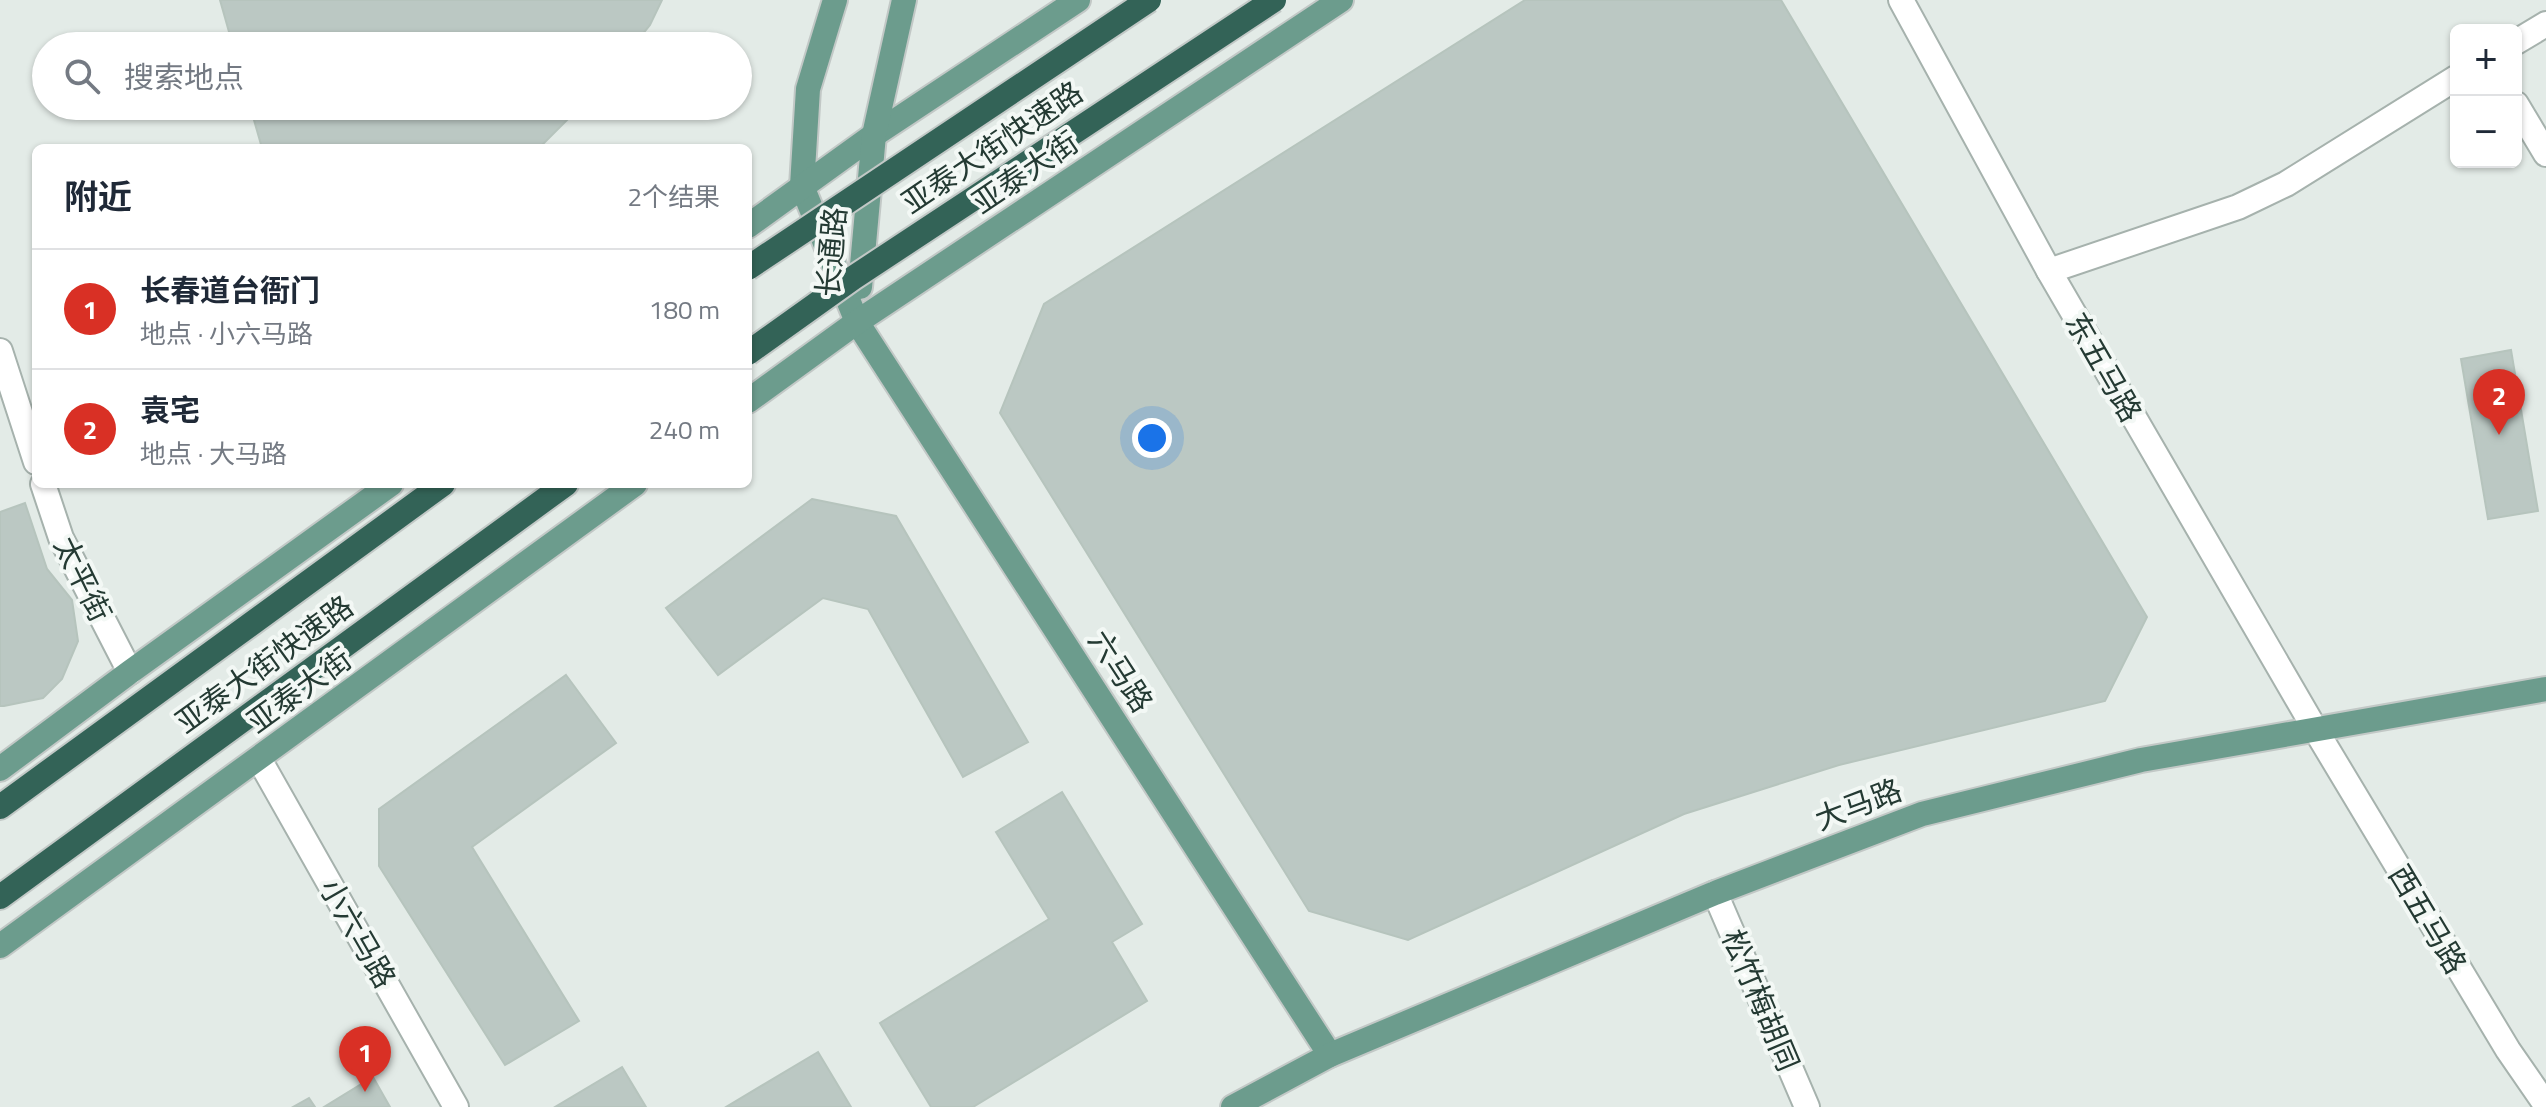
<!DOCTYPE html>
<html lang="zh">
<meta charset="utf-8">
<style>
:root{--surface:#fff;--page:#f2f2f3;--text:#1f2937;--muted:#747a83;--line:#e0e1e3;--accent:#d93025}
body{margin:0;font-family:"Titillium Web","Noto Sans SC",sans-serif;background:var(--page);color:var(--text)}
.controls{position:absolute;right:24px;top:24px;display:grid;overflow:hidden;border-radius:12px;box-shadow:0 2px 6px #0004}
.controls button{width:72px;height:72px;display:grid;place-items:center;padding:0;border:0;border-bottom:2px solid var(--line);background:var(--surface);color:var(--text);font:40px sans-serif}
.you{position:absolute;left:1152px;top:438px;width:28px;height:28px;margin:-20px;border:6px solid #fff;border-radius:50%;background:#1a73e8;box-shadow:0 0 0 12px #1a73e833}
.badge{display:grid;place-items:center;width:52px;height:52px;border-radius:50%;background:var(--accent);color:#fff;font-size:26px;font-weight:700}
.pin{position:absolute;translate:-50% -66px;filter:drop-shadow(0 2px 4px #0008)}
.pin::after{content:'';position:absolute;top:42px;width:28px;height:24px;background:inherit;clip-path:polygon(0 0,100% 0,50% 100%)}
.list{margin:0;padding:0;list-style:none}
h2{display:flex;justify-content:space-between;align-items:center;height:104px;margin:0;padding:0 32px;font-size:34px}
h2 small{font-size:26px;font-weight:400;color:var(--muted)}
.list li{display:grid;grid-template-columns:52px 1fr auto;gap:24px;align-items:center;box-sizing:border-box;height:120px;padding:0 32px;border-top:2px solid var(--line)}
.list b{display:block;font-size:30px;white-space:nowrap}
.list p{margin:0;font-size:26px;white-space:nowrap;color:var(--muted)}
.list em{font-size:26px;font-style:normal;color:var(--muted)}
.icon{flex:none;width:44px;height:44px;fill:none;stroke:currentColor;stroke-width:2;stroke-linecap:round;stroke-linejoin:round}
.map{position:relative;flex:none;width:2546px;height:1107px;overflow:hidden}
.search{position:absolute;background:var(--surface);box-shadow:0 2px 6px #0004;left:32px;top:32px;width:720px;height:88px;display:flex;align-items:center;gap:20px;box-sizing:border-box;padding:0 28px;border-radius:44px;color:var(--muted);font-size:30px}
.panel{position:absolute;background:var(--surface);box-shadow:0 2px 6px #0004;left:32px;top:144px;width:720px;height:344px;border-radius:12px}
.map>svg:first-child{display:block}
.building{fill:#bbc8c3;stroke:#b6c4bd;stroke-width:2}
.lines{fill:none;stroke-linecap:round;stroke-linejoin:round}
.minor-casing{stroke:#a6b2ad;stroke-width:28}
.major-casing{stroke:#c2c8c6;stroke-width:28}
.highway-casing{stroke:#c2c8c6;stroke-width:28}
.minor{stroke:#fff;stroke-width:24}
.major{stroke:#6c9c8d;stroke-width:24}
.highway{stroke:#336357;stroke-width:24}
.highway-bridge-casing{stroke:#c2c8c6;stroke-width:28;stroke-linecap:butt}
.highway-bridge{stroke:#336357;stroke-width:24}
.labels{text-anchor:middle;dominant-baseline:central;stroke-width:8;stroke-linejoin:round;paint-order:stroke}
.street-label{font-size:30px;fill:#243a33;stroke:#f3f8f5}
</style>
<div class="map">
<svg width="2546" height="1107" viewBox="0 0 2546 1107">
<rect width="100%" height="100%" fill="#e3ebe7"/>
<g class="building">
<path d="M 220,0 L 662,0 L 650,25 L 633,46 L 233,46 Z"/>
<path d="M 1525,0 L 1781,0 L 2147,617 L 2105,701 L 1839,765 L 1684,814 L 1408,940 L 1309,911 L 1000,413 L 1044,304 Z"/>
<path d="M 250,106 L 581,106 L 539,148 L 262,148 Z"/>
<path d="M 2511,350 L 2538,511 L 2488,519 L 2461,359 Z"/>
<path d="M 812,499 L 896,516 L 1028,742 L 963,777 L 868,609 L 823,598 L 718,675 L 666,608 Z"/>
<path d="M 25,503 L 47,569 L 72,600 L 78,641 L 62,679 L 43,698 L 4,706 L 0,706 L 0,512 Z"/>
<path d="M 566,675 L 616,743 L 472,847 L 579,1021 L 505,1065 L 379,866 L 379,809 Z"/>
<path d="M 1062,792 L 1142,924 L 1112,942 L 1147,1001 L 973,1107 L 931,1107 L 880,1023 L 1049,919 L 996,832 Z"/>
<path d="M 818,1052 L 851,1107 L 726,1107 Z"/>
<path d="M 622,1067 L 646,1107 L 555,1107 Z"/>
<path d="M 373,1077 L 390,1107 L 324,1107 Z"/>
<path d="M 309,1098 L 315,1107 L 293,1107 Z"/>
</g>
<g class="lines">
<g class="minor-casing">
<g id="minor">
<path d="M 1901,0 L 2049,271 L 2315,729 L 2508,1050 L 2546,1105"/>
<path d="M 2516,42 L 2546,24"/>
<path d="M 2516,104 L 2546,154"/>
<path d="M 2049,271 L 2238,207 L 2286,184 L 2456,78"/>
<path d="M 0,351 L 36,462"/>
<path d="M 43,484 L 61,538 L 130,672"/>
<path d="M 259,759 L 456,1107"/>
<path d="M 1715,893 L 1807,1107"/>
</g>
</g>
<g class="major-casing">
<g id="major">
<path d="M 835,0 L 808,89 L 802,186 L 857,322 L 1330,1055"/>
<path d="M 748,226 L 874,135 L 1078,0"/>
<path d="M 860,287 L 874,135 L 904,0"/>
<path d="M 748,401 L 857,322 L 1341,0"/>
<path d="M 0,769 L 130,672 L 391,484"/>
<path d="M 0,946 L 635,484"/>
<path d="M 1233,1107 L 1330,1055 L 1715,893 L 1922,814 L 2141,760 L 2546,689"/>
</g>
</g>
<g class="highway-casing">
<g id="highway">
<path d="M 0,807 L 443,484"/>
<path d="M 0,897 L 566,484"/>
</g>
</g>
<use href="#minor" class="minor"/>
<use href="#major" class="major"/>
<use href="#highway" class="highway"/>
<g class="highway-bridge-casing">
<g id="highway-bridge">
<path d="M 748,268 L 1149,0"/>
<path d="M 748,353 L 853,278 L 1274,0"/>
</g>
</g>
<use href="#highway-bridge" class="highway-bridge"/>
</g>
<g class="labels">
<g class="street-label">
<text transform="translate(992 147) rotate(-34)">亚泰大街快速路</text>
<text transform="translate(1025 172) rotate(-34)">亚泰大街</text>
<text transform="translate(831 252) rotate(-85)">长通路</text>
<text transform="translate(2104 367) rotate(60)">东五马路</text>
<text transform="translate(83 579) rotate(64)">太平街</text>
<text transform="translate(264 664) rotate(-36)">亚泰大街快速路</text>
<text transform="translate(1121 671) rotate(57)">六马路</text>
<text transform="translate(299 690) rotate(-36)">亚泰大街</text>
<text transform="translate(1858 804) rotate(-21)">大马路</text>
<text transform="translate(2428 919) rotate(59)">西五马路</text>
<text transform="translate(358 933) rotate(60)">小六马路</text>
<text transform="translate(1761 1000) rotate(67)">松竹梅胡同</text>
</g>
</g>
</svg>
<div class="controls">
<button>+</button>
<button>−</button>
</div>
<div class="you"></div>
<div class="pin badge" style="left:365px;top:1092px">1</div>
<div class="pin badge" style="left:2499px;top:435px">2</div>
<div class="search"><svg class="icon" aria-label="search" viewBox="0 0 24 24"><circle cx="10" cy="10" r="6"/><path d="M15 15l6 6"/></svg>搜索地点</div>
<section class="panel">
<h2>附近<small>2个结果</small></h2>
<ul class="list">
<li><span class="badge">1</span><div><b>长春道台衙门</b><p>地点 · 小六马路</p></div><em>180 m</em></li>
<li><span class="badge">2</span><div><b>袁宅</b><p>地点 · 大马路</p></div><em>240 m</em></li>
</ul>
</section>
</div>
